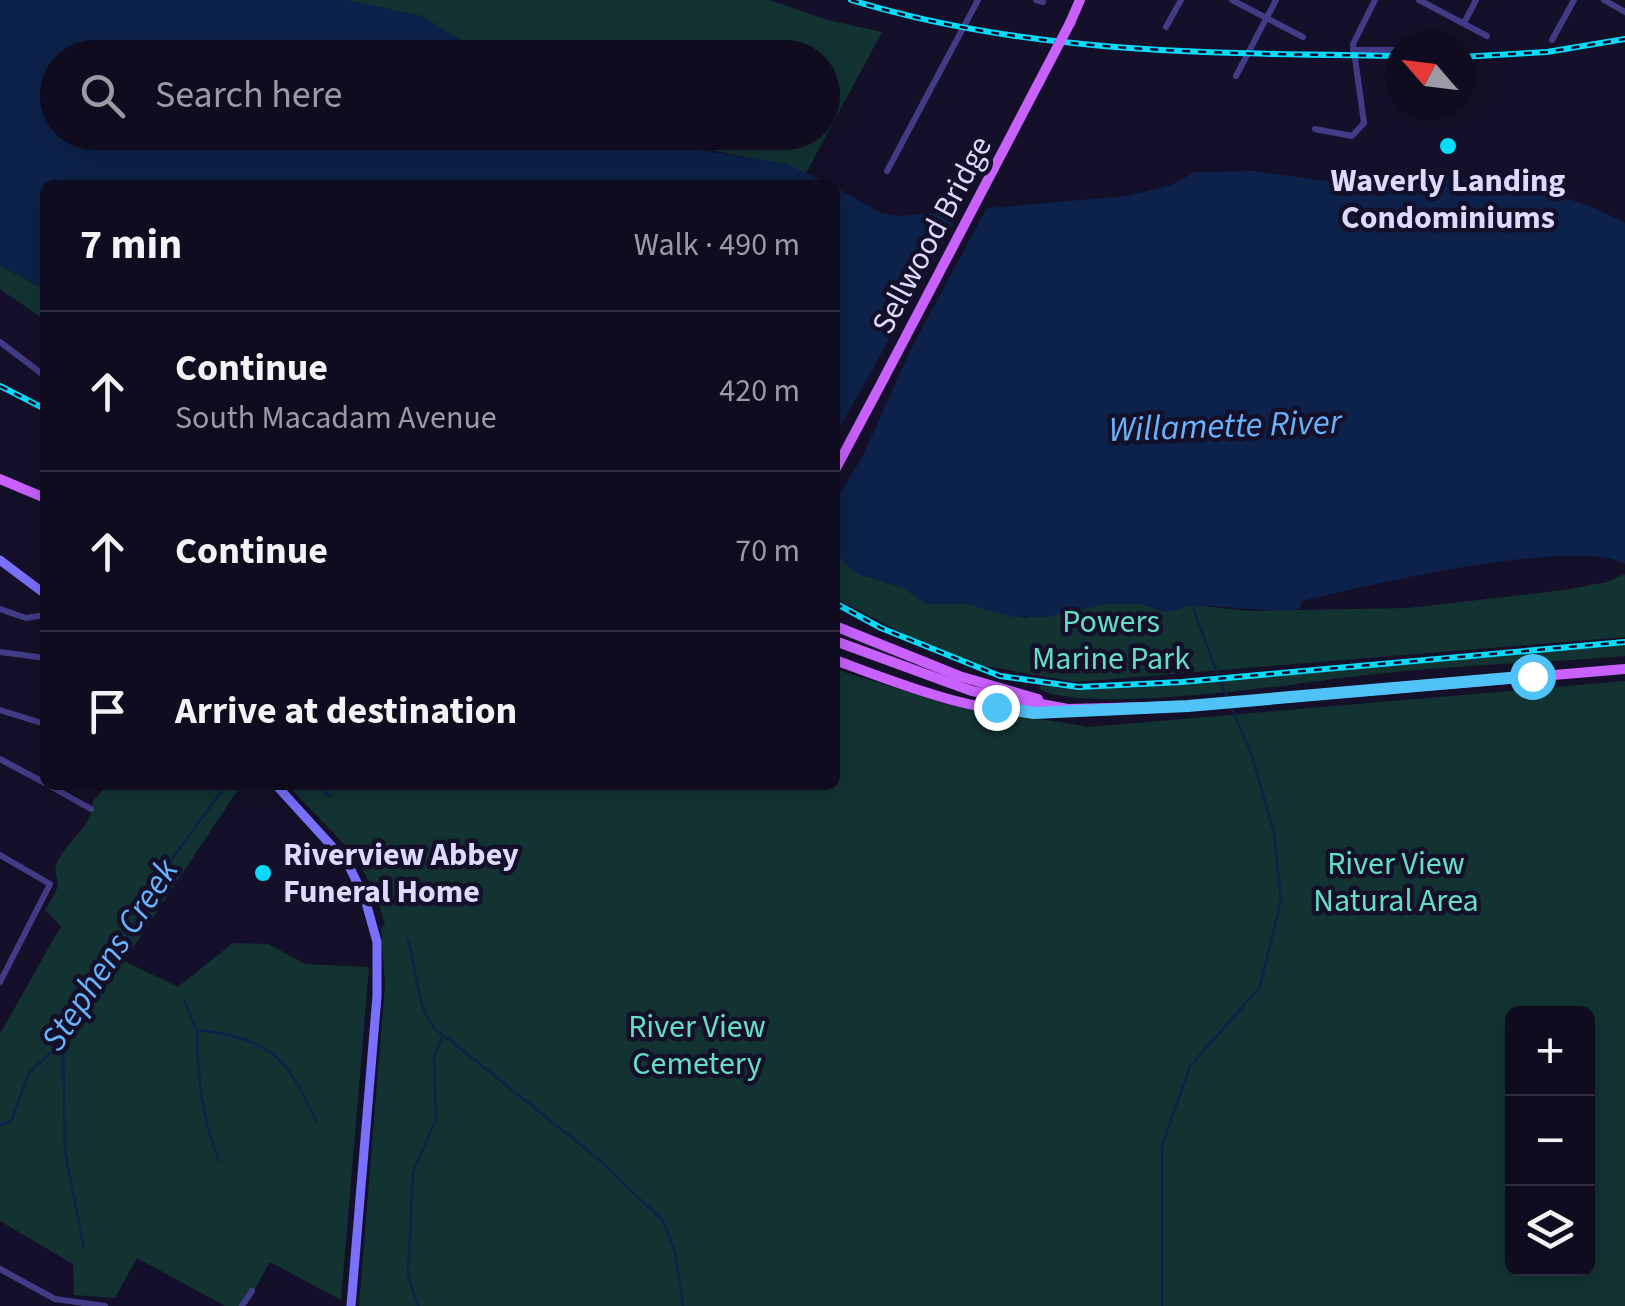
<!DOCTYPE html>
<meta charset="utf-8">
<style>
:root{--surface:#100c1f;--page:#191528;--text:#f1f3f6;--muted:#9c9ba4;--line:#302c3d}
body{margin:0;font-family:"Source Sans 3",sans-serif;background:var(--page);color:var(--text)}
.controls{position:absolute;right:30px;bottom:30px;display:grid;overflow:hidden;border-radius:15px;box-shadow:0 5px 25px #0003}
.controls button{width:90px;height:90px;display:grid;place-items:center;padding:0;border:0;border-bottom:2px solid var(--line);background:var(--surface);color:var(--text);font:50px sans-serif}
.compass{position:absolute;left:1385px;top:30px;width:90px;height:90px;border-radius:50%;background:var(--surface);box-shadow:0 5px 25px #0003;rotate:298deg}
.stop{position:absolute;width:30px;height:30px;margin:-22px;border:8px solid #4fc3f7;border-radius:50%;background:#fff}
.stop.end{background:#4fc3f7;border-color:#fff;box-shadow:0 2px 10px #0008}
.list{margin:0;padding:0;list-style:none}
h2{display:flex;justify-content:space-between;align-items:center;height:130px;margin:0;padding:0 40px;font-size:42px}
h2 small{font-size:32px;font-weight:400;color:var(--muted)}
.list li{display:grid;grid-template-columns:65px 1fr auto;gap:30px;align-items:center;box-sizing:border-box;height:160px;padding:0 40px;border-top:2px solid var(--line)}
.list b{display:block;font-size:38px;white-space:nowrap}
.list p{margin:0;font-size:32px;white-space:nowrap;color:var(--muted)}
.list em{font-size:32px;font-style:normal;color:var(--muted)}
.icon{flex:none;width:55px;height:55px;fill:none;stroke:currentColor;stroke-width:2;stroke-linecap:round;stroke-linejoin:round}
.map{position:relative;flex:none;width:1625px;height:1306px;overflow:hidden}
.search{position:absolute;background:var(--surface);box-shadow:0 5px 25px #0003;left:40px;top:40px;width:800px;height:110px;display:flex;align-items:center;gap:25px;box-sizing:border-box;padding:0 35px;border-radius:55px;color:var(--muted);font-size:38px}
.panel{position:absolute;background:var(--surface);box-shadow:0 5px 25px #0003;left:40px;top:180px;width:800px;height:610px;border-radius:15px}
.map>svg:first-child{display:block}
.green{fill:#133333;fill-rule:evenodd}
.water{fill:#0d224b}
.pier{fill:#151029}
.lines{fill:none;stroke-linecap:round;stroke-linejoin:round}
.stream{stroke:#0d224b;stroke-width:2.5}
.street{stroke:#423c87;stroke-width:6}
.secondary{stroke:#7971fd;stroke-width:9}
.primary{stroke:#c861fd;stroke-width:10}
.rail-casing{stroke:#07dbfc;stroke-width:6}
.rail{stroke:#151029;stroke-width:2.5;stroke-dasharray:8;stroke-linecap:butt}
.primary-bridge{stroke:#c861fd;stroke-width:10}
.route{stroke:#4fc3f7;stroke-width:12}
.poi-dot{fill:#07dbfc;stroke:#151029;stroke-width:4}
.labels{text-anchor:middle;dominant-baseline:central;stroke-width:9;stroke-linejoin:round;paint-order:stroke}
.poi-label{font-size:32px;font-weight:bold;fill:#ded9ff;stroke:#151029}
.street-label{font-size:32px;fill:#ded9ff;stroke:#151029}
.park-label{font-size:32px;fill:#64dfc4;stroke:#151029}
.water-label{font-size:35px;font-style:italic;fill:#68b3fd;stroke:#151029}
</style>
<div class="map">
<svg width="1625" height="1306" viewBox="0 0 1625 1306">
<rect width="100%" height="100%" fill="#151029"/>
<g class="green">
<path d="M 346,0 L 770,0 L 827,20 L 882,32 L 806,173 C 758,155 708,155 661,133 L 822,132 L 822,58 L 488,57 L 421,16 Z"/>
<path d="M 0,265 L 45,290 L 45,320 L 0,289 Z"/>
<path d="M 835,549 L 858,574 L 904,588 L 926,604 L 967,604 L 1024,618 L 1108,604 L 1141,604 L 1167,612 L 1192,605 L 1250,611 L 1409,608 L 1564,590 L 1607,582 L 1625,574 L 1625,637 L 1075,682 L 980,665 L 914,639 L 835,598 Z"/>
<path d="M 1625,644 L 1625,656 C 1531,664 1436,665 1342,678 C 1282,686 1087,714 1039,689 L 1041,685 L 1131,688 Z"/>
<path d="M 835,669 L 946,704 L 1089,727 L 1625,681 L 1625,1306 L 359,1306 L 385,984 L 381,928 L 385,924 C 365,851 334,838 288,785 L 835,785 ZM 1512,1014 L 1588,1014 L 1588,1268 L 1512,1268 Z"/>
<path d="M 107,785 L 241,785 L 124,961 L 178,987 L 233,943 L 268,944 L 305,964 L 369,967 L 341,1300 L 270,1262 L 245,1306 L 225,1306 L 137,1258 L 115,1298 L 74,1295 L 73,1264 L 0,1221 L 0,1034 L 61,926 L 45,910 C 49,903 55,895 57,888 C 60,877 52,873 57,863 C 68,838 92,829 93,801 Z"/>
</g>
<g class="water">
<path d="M 0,0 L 346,0 L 421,16 L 488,57 L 58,58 L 58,132 L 661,133 L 700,150 L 787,164 L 831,185 L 45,185 L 45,290 L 0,265 Z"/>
<path d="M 1393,170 C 1483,184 1540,179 1625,223 L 1625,564 C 1574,536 1363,586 1302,601 L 1299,609 L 1284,611 L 1192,605 L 1167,612 L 1141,604 L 1108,604 L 1045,617 L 1013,617 L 967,604 L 926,604 L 904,588 L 858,574 L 839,558 L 835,187 L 881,213 L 899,216 L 1126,196 L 1172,185 L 1195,172 L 1254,171 L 1363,186 Z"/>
</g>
<path class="pier" d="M 990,202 L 910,351 L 863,456 L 835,501 L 835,436 L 963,207 Z"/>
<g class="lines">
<g class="stream">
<path d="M 1192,605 L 1217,673"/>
<path d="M 1221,683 L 1227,697"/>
<path d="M 319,785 L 330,796"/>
<path d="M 408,940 C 418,970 416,1020 443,1035 L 434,1057 L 436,1120 L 413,1172 L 408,1275 L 418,1306"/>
<path d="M 184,1001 L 197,1030 C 270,1039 286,1055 316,1121"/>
<path d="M 197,1031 C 198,1077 201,1117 219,1161"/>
<path d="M 446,1037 L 596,1157 L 663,1221 L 675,1252 L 683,1306"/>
<path d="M 63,1041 L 65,1152 L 84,1248"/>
<path d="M 0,1125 L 11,1121 L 29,1073 L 63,1041 L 79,1005 L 105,975 L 161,874 L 226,785"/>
<path d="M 1162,1306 L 1162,1146 L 1190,1066 L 1260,987 L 1281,900 L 1274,833 L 1251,753 L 1232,709"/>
</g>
<g class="street">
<path d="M 1036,0 L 1043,2"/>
<path d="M 1232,0 L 1303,37"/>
<path d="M 1419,0 L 1487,36"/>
<path d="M 1604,0 L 1625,12"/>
<path d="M 1464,23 L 1476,0"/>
<path d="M 1166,27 L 1181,0"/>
<path d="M 1552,40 L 1574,0"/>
<path d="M 1353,50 L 1393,50"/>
<path d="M 1236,76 L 1276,0"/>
<path d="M 1315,129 L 1352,136 L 1364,123 L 1353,44 L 1375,0"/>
<path d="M 887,171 L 978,0"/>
<path d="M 0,342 L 45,376"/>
<path d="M 0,609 L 26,618 L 45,615"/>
<path d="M 0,652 L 45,658"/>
<path d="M 0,710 L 45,724"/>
<path d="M 0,759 L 45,783"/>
<path d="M 48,785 L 91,809"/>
<path d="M 0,855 L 50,884 L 0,982"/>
<path d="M 0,1269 L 55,1299 L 105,1306"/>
<path d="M 242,1306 L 252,1291"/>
</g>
<g class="secondary">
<path d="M 0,560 L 45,594"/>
<path d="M 276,785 L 348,864 L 365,899 L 377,942 L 377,996 L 351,1306"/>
</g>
<g class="primary">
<path d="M 1070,23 L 1080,0"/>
<path d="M 835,470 L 883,380"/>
<path d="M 0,479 L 45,498"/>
<path d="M 835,626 L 959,676 L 1038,699"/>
<path d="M 835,641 L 972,691 L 1068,709 L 1188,706 L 1625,669"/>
<path d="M 835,660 C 897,683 985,719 1052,711"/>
</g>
<g class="rail-casing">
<g id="rail">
<path d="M 851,0 C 1029,55 1216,53 1400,56"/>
<path d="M 1460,57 L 1547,52 L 1625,39"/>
<path d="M 0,386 L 45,409"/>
<path d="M 835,603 L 881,628 L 1000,676 L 1079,687 L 1182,682 L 1625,642"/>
</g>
</g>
<use href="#rail" class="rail"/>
<path class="primary-bridge" d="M 883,380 L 1070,23"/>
</g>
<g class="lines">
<path class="route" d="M 996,707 L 1034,713 L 1188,706 L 1532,676"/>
</g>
<g class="poi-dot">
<circle cx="1448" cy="146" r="10"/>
<circle cx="263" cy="873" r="10"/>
</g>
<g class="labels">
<g class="poi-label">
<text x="1448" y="181">Waverly Landing<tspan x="1448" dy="37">Condominiums</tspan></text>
<text x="283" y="855" text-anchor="start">Riverview Abbey<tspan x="283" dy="37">Funeral Home</tspan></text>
</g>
<g class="street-label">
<text transform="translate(932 235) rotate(-62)">Sellwood Bridge</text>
</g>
<g class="park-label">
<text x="1111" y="622">Powers<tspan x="1111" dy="37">Marine Park</tspan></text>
<text x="1396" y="864">River View<tspan x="1396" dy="37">Natural Area</tspan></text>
<text x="697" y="1027">River View<tspan x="697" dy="37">Cemetery</tspan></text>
</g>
<g class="water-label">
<text transform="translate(1225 426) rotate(-2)">Willamette River</text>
<text transform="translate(110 955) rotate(-57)">Stephens Creek</text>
</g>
</g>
</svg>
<div class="controls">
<button>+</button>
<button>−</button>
<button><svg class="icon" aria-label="layers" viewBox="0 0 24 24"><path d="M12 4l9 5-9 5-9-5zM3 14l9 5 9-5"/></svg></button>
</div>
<svg class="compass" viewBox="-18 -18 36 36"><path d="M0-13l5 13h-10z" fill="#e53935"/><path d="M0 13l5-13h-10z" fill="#9c9ba4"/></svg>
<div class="stop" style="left:1532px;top:676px"></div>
<div class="stop end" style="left:996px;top:707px"></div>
<div class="search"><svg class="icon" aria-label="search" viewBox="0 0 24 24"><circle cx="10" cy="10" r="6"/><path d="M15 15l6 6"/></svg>Search here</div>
<section class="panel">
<h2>7 min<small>Walk · 490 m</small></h2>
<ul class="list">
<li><svg class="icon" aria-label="ahead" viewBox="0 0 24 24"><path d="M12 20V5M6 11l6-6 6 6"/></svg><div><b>Continue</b><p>South Macadam Avenue</p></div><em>420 m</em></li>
<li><svg class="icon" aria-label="ahead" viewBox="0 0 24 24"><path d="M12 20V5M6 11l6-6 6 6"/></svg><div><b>Continue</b></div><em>70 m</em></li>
<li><svg class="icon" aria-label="arrive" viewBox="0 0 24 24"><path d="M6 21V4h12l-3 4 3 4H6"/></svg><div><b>Arrive at destination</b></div></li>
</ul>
</section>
</div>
